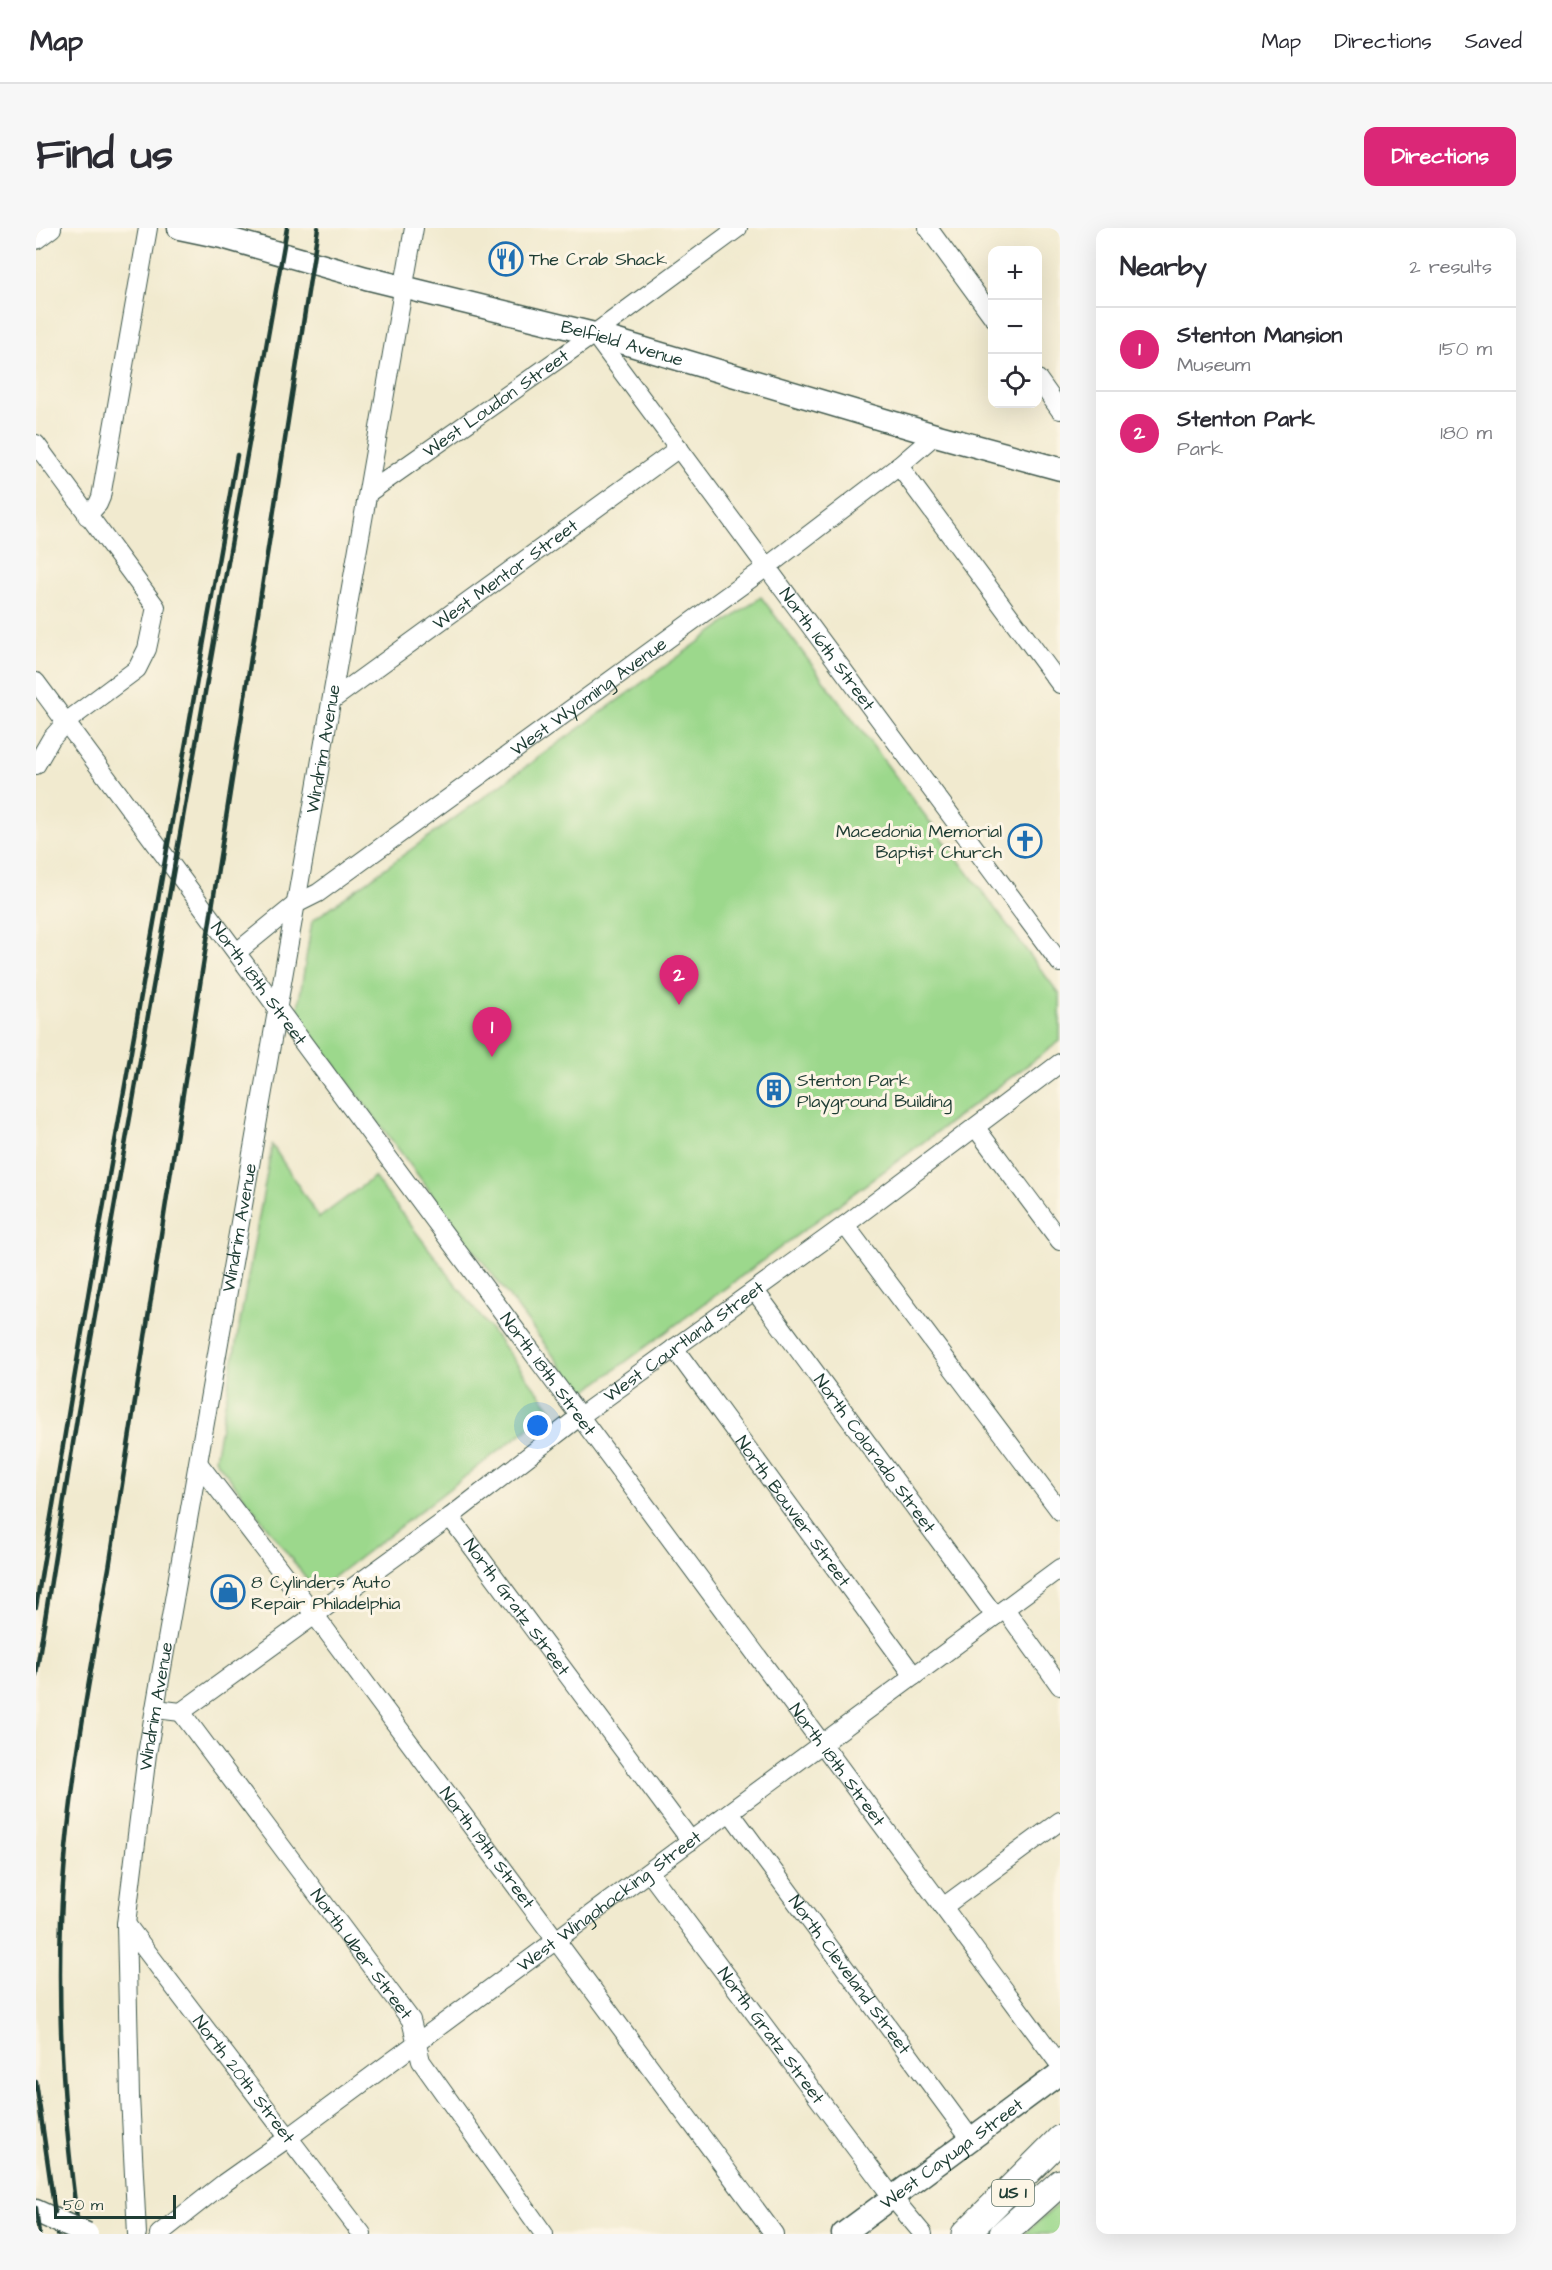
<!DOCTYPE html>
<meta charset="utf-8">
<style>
:root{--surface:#fff;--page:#f7f7f7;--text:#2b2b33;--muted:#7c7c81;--line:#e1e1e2;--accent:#db2777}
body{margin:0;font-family:"Architects Daughter",sans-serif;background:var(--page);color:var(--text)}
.controls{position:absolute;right:18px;top:18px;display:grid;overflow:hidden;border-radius:12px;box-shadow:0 6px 24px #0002}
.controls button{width:54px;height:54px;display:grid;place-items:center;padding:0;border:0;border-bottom:2px solid var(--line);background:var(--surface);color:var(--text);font:30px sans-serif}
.scale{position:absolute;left:18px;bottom:15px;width:122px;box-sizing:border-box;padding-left:6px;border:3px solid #1f3d34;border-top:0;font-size:16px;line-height:21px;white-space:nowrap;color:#1f3d34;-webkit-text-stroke:4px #fcf5e5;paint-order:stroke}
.you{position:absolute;left:502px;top:1198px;width:21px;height:21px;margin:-15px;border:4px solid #fff;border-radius:50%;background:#1a73e8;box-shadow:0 0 0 9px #1a73e833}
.badge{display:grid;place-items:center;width:39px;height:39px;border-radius:50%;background:var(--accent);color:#fff;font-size:20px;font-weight:700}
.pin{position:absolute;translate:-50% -50px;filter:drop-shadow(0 2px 3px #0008)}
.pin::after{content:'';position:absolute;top:32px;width:21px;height:18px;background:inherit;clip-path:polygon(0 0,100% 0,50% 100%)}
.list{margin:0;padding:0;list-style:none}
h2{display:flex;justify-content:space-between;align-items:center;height:78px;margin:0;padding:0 24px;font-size:26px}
h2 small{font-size:20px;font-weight:400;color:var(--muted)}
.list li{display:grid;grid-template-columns:39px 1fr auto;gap:18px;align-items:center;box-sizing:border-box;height:84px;padding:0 24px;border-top:2px solid var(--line)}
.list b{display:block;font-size:22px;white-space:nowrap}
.list p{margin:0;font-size:20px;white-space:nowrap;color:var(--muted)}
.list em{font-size:20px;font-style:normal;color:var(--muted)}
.icon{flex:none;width:33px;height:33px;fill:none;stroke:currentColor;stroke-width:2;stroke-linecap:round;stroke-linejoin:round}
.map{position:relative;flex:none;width:1024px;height:2006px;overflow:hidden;border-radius:12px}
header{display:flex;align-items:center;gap:36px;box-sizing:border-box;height:84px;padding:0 30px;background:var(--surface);border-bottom:2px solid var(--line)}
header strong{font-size:28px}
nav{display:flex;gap:33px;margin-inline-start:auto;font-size:21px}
.intro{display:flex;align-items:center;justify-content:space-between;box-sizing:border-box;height:144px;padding:0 36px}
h1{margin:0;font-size:42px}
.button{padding:15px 27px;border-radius:12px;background:var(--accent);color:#fff;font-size:21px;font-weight:700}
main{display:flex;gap:36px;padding:0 36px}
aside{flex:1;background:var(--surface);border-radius:12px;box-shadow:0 6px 24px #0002}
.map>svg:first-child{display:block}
.green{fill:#9cd88c;stroke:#5e8a60;stroke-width:1.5}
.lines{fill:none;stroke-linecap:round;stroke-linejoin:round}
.minor-casing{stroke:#3e574b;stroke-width:20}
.major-casing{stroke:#3e574b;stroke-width:25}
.highway-casing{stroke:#3e574b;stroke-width:29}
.minor{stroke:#fff;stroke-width:18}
.major{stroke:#fff;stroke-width:22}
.highway{stroke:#fff;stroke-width:27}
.rail{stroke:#1f3d34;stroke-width:4.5}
.major-bridge-casing{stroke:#3e574b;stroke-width:25;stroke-linecap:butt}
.major-bridge{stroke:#fff;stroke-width:22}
.labels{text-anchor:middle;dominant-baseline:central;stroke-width:6;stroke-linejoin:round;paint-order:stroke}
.shield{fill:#fcf5e5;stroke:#617469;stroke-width:1.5}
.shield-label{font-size:16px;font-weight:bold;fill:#1f3d34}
.poi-label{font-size:18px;fill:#1f3d34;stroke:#fcf5e5;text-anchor:start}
.street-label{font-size:18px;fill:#1f3d34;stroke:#fcf5e5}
</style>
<header>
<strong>Map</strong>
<nav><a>Map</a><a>Directions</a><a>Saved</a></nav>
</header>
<div class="intro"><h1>Find us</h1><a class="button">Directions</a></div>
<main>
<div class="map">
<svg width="1024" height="2006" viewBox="0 0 1024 2006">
<rect width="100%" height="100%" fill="#fcf5e5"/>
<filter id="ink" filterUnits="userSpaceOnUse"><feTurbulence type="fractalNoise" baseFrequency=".0167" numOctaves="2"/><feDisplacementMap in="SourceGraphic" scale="12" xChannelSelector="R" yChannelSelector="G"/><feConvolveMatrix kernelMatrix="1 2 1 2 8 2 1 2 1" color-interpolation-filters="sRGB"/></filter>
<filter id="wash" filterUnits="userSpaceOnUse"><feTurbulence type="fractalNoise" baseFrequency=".008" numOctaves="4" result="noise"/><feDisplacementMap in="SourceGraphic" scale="24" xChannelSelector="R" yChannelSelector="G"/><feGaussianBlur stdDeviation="1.35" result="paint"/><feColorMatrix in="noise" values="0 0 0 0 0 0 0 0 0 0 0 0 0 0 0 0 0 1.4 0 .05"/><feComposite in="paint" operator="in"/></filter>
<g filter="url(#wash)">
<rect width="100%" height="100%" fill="#f1eacf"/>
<g class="green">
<path d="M 725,369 L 1024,767 L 1024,813 L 546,1166 L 261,786 L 276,693 Z"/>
<path d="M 236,917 L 283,990 L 338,949 L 516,1182 L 280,1363 L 179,1231 Z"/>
<path d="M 1024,1975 L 1024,2006 L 988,2006 Z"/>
</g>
</g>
<g filter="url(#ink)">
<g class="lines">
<g class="minor-casing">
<g id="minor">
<path d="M 892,0 L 957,89"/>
<path d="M 0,12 L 16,0"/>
<path id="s1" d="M 558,106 L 1024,735"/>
<path d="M 1002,151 L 1024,182"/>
<path d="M 0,216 L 120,379 L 111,421 L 101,441 L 30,494 L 15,511 L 0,537"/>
<path d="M 863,238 L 1024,456"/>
<path id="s2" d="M 332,265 L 558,106 L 702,0"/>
<path d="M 51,288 L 62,276 L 65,269 L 112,0"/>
<path id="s3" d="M 0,454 L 1024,1837"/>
<path id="s4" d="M 296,472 L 643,220"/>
<path id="s5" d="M 201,724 L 260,676 L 282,665 L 732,338 L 863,238 L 899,207"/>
<path d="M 940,900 L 1024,1013"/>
<path d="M 809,997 L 1024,1283"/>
<path id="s6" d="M 719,1063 L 959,1388"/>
<path id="s7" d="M 638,1120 L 878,1448"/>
<path id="s8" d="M 163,1236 L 278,1386 L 738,2006"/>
<path id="s9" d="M 414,1289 L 655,1613"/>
<path d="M 969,1381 L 1024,1458"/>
<path id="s10" d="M 120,1481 L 145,1484 L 414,1289 L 543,1189 L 809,997 L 1024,835"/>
<path id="s11" d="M 145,1484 L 375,1792 L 385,1833 L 508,2006"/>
<path id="s12" d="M 694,1584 L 935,1911"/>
<path id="s13" d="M 613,1644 L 857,1970 L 887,2006"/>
<path d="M 907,1679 L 1024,1593"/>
<path id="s14" d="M 90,1696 L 326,2006"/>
<path id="s15" d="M 101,2006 L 94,1868 L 90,1696 L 111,1526 L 378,0"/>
<path id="s16" d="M 123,2006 L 188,1955 L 252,1910 L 1024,1340"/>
</g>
</g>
<g class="major-casing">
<g id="major">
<path id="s17" d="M 143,0 L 186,9 L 330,50 L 558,106 L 899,207 L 1024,241"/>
<path d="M 0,1983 L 26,1995"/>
<path id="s18" d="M 807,2006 L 1024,1845"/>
</g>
</g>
<g class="highway-casing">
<g id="highway">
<path d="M 929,2006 L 1024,1911"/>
<path d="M 967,2006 L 1024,1955"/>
</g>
</g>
<use href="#minor" class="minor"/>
<use href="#major" class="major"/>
<use href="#highway" class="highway"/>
<g class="rail">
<path d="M 0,1379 L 58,1032 L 201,227"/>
<path d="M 0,1447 L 42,1184 L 251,0"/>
<path d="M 0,1854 L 22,2006"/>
<path d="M 0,1980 L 3,2006"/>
<path d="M 43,2006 C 29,1903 21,1797 25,1692 C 30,1574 52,1457 73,1340 L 282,0"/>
</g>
<g class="major-bridge-casing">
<path id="major-bridge" d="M 26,1995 L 51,2006"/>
</g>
<use href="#major-bridge" class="major-bridge"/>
</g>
</g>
<defs>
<g id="restaurant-ring" transform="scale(1.725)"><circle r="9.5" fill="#fcf5e5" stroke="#1f6fb2" stroke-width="1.5"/><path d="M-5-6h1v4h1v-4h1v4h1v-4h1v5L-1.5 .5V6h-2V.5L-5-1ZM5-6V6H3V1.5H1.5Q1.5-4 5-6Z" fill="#1f6fb2"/></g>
<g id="church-ring" transform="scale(1.725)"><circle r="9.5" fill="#fcf5e5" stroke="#1f6fb2" stroke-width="1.5"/><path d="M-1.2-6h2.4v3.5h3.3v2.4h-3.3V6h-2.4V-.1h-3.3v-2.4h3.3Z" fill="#1f6fb2"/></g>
<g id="building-ring" transform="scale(1.725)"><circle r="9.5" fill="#fcf5e5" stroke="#1f6fb2" stroke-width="1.5"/><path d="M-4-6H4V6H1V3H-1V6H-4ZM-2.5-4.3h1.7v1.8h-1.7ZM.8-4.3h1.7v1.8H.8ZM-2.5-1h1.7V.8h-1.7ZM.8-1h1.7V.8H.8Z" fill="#1f6fb2"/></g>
<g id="shop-ring" transform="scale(1.725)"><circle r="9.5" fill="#fcf5e5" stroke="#1f6fb2" stroke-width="1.5"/><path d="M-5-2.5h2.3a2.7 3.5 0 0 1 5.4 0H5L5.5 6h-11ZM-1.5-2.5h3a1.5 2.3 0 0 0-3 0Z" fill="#1f6fb2"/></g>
</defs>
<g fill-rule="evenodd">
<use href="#restaurant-ring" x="470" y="31"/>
<use href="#church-ring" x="989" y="613"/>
<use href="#building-ring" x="738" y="862"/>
<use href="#shop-ring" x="192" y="1364"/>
</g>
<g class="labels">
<rect class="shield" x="956" y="1952" width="42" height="26" rx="4.5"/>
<g class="shield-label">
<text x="977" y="1965">US 1</text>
</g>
<g class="poi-label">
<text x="493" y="31">The Crab Shack</text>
<text x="966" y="603" text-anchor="end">Macedonia Memorial<tspan x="966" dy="21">Baptist Church</tspan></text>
<text x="761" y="852">Stenton Park<tspan x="761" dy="21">Playground Building</tspan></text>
<text x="215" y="1354">8 Cylinders Auto<tspan x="215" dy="21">Repair Philadelphia</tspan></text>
</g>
<g class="street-label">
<text stroke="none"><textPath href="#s17" startOffset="458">Belfield Avenue</textPath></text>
<text stroke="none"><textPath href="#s2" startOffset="156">West Loudon Street</textPath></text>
<text stroke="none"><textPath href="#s4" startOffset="214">West Mentor Street</textPath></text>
<text stroke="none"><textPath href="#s1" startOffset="392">North 16th Street</textPath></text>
<text stroke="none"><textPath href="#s5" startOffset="435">West Wyoming Avenue</textPath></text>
<text stroke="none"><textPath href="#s15" startOffset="1502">Windrim Avenue</textPath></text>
<text stroke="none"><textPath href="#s3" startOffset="375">North 18th Street</textPath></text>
<text stroke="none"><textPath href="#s15" startOffset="1016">Windrim Avenue</textPath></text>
<text stroke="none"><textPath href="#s10" startOffset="650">West Courtland Street</textPath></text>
<text stroke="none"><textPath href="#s3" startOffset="861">North 18th Street</textPath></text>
<text stroke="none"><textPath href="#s6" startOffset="202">North Colorado Street</textPath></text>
<text stroke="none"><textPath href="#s7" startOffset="202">North Bouvier Street</textPath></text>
<text stroke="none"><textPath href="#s9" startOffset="112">North Gratz Street</textPath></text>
<text stroke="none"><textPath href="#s15" startOffset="530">Windrim Avenue</textPath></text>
<text stroke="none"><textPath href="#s3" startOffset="1347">North 18th Street</textPath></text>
<text stroke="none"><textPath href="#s8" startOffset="480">North 19th Street</textPath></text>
<text stroke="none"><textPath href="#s16" startOffset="560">West Wingohocking Street</textPath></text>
<text stroke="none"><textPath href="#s11" startOffset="302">North Uber Street</textPath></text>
<text stroke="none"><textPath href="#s12" startOffset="202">North Cleveland Street</textPath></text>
<text stroke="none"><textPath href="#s13" startOffset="204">North Gratz Street</textPath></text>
<text stroke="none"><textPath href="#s14" startOffset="195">North 20th Street</textPath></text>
<text stroke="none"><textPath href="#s18" startOffset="135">West Cayuga Street</textPath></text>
</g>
</g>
</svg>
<div class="controls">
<button>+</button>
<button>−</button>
<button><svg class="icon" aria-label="locate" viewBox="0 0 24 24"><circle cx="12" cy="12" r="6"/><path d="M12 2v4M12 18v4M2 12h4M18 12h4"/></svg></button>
</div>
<div class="scale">50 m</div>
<div class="you"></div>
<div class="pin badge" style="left:456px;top:829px">1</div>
<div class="pin badge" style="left:643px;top:777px">2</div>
</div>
<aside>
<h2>Nearby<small>2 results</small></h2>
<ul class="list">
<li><span class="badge">1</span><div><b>Stenton Mansion</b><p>Museum</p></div><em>150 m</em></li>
<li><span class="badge">2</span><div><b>Stenton Park</b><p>Park</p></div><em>180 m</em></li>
</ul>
</aside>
</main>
